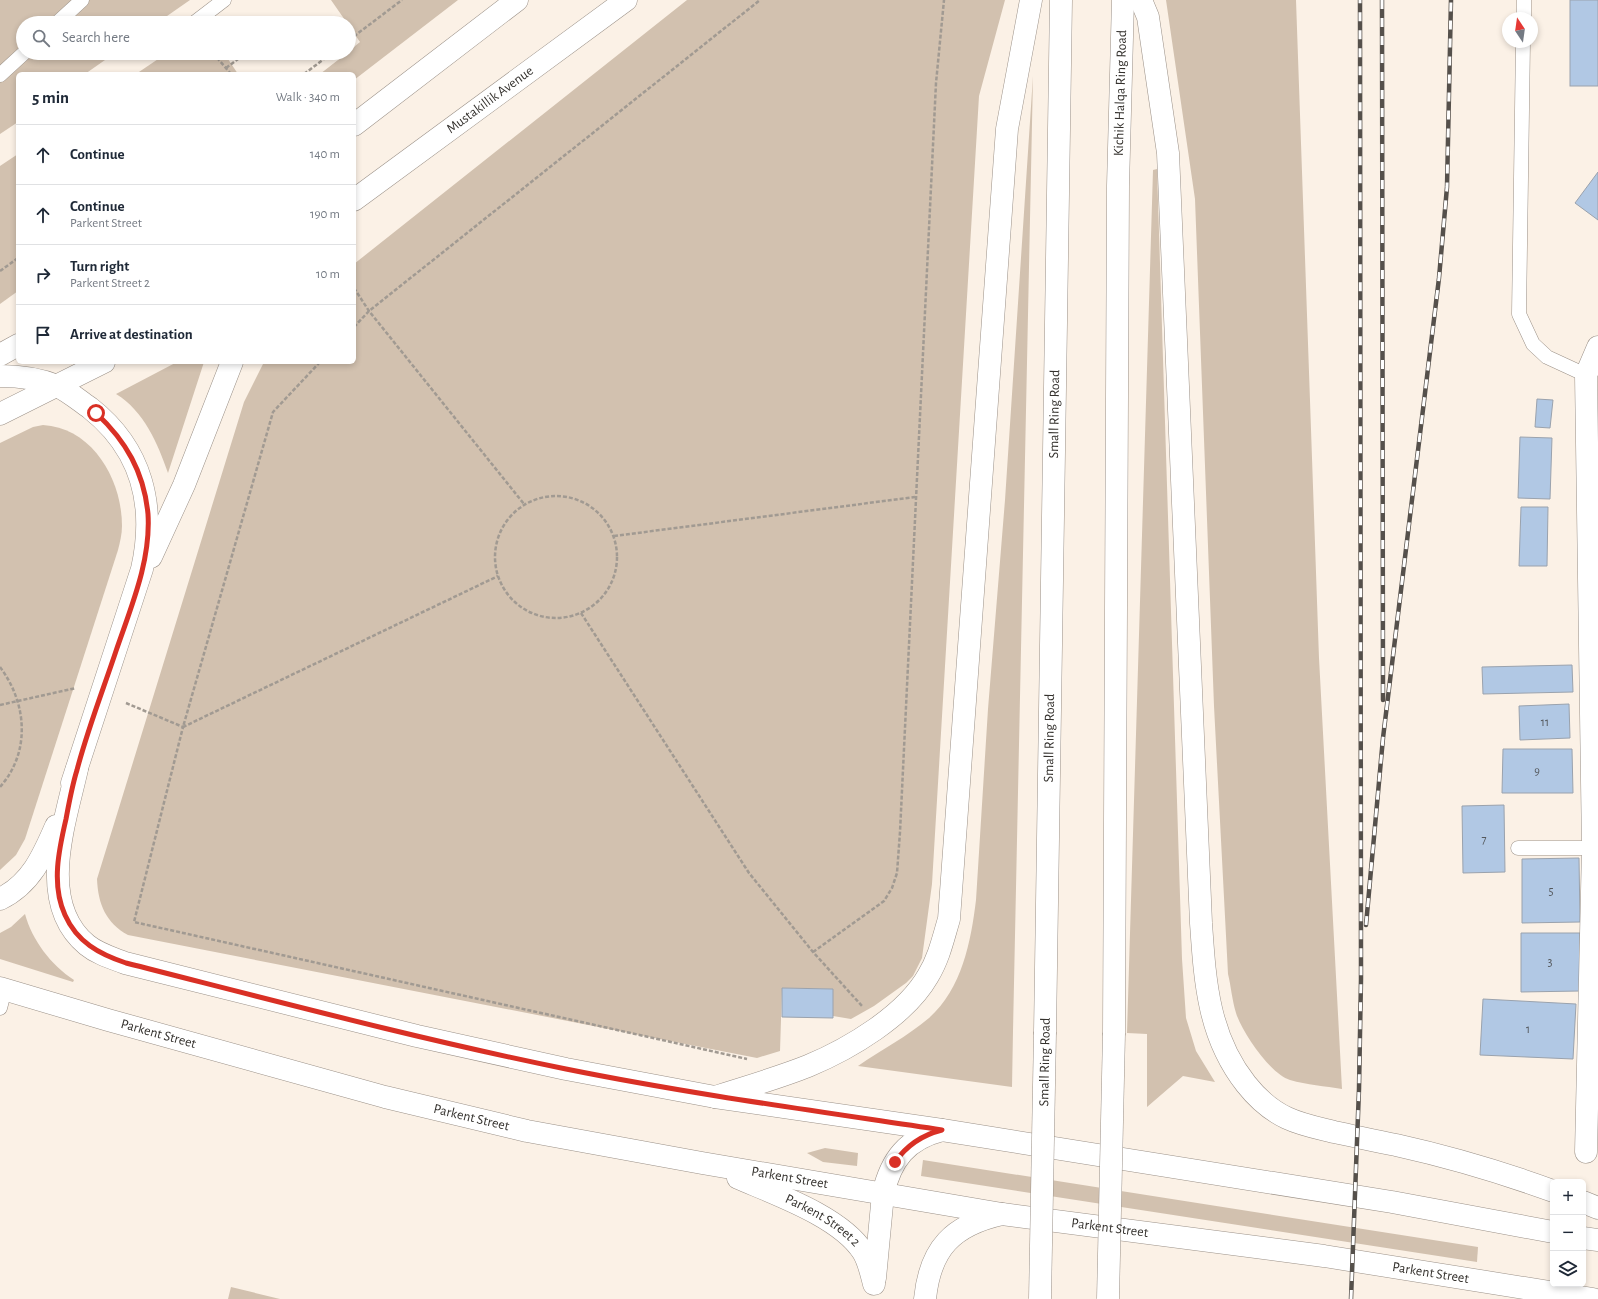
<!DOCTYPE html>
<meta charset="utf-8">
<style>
:root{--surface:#fff;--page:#f6f6f7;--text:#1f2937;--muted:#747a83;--line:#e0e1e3}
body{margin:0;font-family:"Alegreya Sans",sans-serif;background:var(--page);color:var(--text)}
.controls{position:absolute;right:12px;bottom:12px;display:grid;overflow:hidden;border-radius:6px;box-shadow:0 2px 6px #0003}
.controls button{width:36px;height:36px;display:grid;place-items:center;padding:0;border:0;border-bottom:1px solid var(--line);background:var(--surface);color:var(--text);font:20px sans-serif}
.compass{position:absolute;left:1502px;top:12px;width:36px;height:36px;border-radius:50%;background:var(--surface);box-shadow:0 2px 6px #0003;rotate:347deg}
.stop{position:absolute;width:12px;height:12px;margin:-9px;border:3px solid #d93025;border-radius:50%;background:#fff}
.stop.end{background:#d93025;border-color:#fff;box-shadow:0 1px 4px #0008}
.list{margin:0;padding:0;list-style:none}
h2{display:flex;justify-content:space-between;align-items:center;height:52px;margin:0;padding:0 16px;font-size:17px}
h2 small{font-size:13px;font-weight:400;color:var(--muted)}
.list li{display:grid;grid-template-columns:26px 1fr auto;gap:12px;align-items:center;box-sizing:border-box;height:60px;padding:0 16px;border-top:1px solid var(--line)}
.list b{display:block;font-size:15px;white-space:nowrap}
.list p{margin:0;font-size:13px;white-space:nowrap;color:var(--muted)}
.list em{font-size:13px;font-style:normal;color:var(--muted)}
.icon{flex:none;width:22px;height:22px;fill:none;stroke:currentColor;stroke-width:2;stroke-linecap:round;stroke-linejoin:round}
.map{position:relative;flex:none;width:1598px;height:1299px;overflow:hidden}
.search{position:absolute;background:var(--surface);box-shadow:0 2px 6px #0003;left:16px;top:16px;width:340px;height:44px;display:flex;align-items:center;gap:10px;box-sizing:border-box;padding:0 14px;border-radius:22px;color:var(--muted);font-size:15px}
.panel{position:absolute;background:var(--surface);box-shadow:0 2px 6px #0003;left:16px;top:72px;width:340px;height:292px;border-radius:6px}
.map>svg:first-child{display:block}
.green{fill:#d2c1af}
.building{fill:#b1c8e4;stroke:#9aa2ad}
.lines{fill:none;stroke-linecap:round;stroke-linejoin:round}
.service-casing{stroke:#9b9188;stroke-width:15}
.minor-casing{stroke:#9b9188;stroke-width:23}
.primary-casing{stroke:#9b9188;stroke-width:23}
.trunk-casing{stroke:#9b9188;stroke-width:23}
.path{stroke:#a19a92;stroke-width:2.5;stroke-dasharray:4 2;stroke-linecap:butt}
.service{stroke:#fff;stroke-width:14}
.minor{stroke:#fff;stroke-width:22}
.primary{stroke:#fff;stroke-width:22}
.trunk{stroke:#fff;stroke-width:22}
.rail-casing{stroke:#55504b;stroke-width:4.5}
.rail{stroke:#fff;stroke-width:3;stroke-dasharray:9;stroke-linecap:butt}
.trunk-bridge-casing{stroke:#9b9188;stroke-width:23;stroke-linecap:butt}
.trunk-bridge{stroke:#fff;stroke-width:22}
.route{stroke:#d93025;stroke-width:5}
.labels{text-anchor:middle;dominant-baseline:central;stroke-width:3;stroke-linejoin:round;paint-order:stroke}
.number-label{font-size:12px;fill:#54585c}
.street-label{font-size:14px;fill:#35322e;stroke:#fff}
</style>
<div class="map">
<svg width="1598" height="1299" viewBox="0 0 1598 1299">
<rect width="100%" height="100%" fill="#fbf1e6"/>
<g class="green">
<path d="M 0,0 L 190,0 L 157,23 L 23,23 L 23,53 L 115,53 L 85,74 L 18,74 L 18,122 L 0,134 Z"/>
<path d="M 331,0 L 458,0 L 354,80 L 354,74 L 320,74 L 347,53 L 349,53 L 349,51 L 360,42 L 349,26 L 349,23 L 347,23 Z"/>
<path d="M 687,0 L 1005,0 L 979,96 L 932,884 L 922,958 L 913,976 L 906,983 L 874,1006 L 851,1019 L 833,1016 L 833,989 L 782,988 L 780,1051 L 757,1058 L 128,935 C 106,923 98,904 97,879 L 244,402 L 264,362 L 354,362 L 354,264 Z"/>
<path d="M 1166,0 L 1296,0 L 1319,658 L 1342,1089 C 1325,1086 1307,1085 1290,1080 C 1270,1074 1242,1032 1236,1013 C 1232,1000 1231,986 1228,974 L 1214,706 L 1195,199 Z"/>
<path d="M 167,53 L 224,53 L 238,74 L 136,74 Z"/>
<path d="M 1033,76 L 1013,1031 L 1012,1087 L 858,1066 C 881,1050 908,1036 929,1018 C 962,989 971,941 976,900 L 988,709 L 1005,500 Z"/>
<path d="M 18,154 L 18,291 L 0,304 L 0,166 Z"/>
<path d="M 1157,169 L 1182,959 L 1186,1018 L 1196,1051 L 1215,1082 L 1183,1076 L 1147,1107 L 1147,1034 L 1127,1033 L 1153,170 Z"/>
<path d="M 177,362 L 204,362 L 168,473 C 158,444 144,411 116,394 Z"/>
<path d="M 43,425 C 93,428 122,480 122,526 C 122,534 120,542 118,550 L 25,839 L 16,855 L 0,870 L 0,443 L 33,427 Z"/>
<path d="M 25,914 C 32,940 51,965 74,980 L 73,982 L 0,959 L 0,933 L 11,927 Z"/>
<path d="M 825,1148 L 858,1153 L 857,1166 L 823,1162 L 807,1153 Z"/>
<path d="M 923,1160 L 1478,1247 L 1477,1262 L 921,1176 Z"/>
<path d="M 231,1287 L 280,1299 L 228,1299 Z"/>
</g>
<g class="building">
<rect x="1570" y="0" width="28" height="86"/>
<path d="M 1598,172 L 1598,220 L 1575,203 Z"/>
<path d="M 1537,399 L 1553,400 L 1550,428 L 1535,427 Z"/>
<path d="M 1520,437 L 1552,438 L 1550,499 L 1518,498 Z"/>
<path d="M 1521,507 L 1548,507 L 1547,566 L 1519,566 Z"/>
<path d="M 1572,665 L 1573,692 L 1483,694 L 1482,667 Z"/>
<path d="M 1569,704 L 1570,738 L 1520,740 L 1519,706 Z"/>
<path d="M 1503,749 L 1572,749 L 1573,793 L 1502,793 Z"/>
<path d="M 1504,805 L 1505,872 L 1463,873 L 1462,806 Z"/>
<path d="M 1579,858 L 1580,922 L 1522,923 L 1522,859 Z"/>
<path d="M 1521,933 L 1580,933 L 1580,991 L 1521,992 Z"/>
<path d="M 782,988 L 833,989 L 833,1018 L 782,1017 Z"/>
<path d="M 1483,999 L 1576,1004 L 1573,1059 L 1480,1055 Z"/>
</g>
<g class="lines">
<g class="service-casing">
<g id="service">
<path d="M 1524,18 L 1524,0"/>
<path d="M 57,23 L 82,0"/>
<path d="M 194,23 L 224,0"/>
<path d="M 1523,42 L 1519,314 L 1533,344 L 1547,357 L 1586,375"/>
<path d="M 0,75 L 24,53"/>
<path d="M 1518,848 L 1593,848"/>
<path d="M 0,1008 L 5,989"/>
</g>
</g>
<g class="minor-casing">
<path id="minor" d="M 1586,1152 L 1593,848 L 1586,375 L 1598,347"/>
</g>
<g class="primary-casing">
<g id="primary">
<path d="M 354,125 L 517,0"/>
<path id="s1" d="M 354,200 L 626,0"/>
<path d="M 0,355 L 18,345"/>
<path d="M 0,376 C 18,376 40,379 57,386 C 68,391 80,401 90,408 C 142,449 156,506 142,569 L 72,783"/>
<path d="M 0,414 L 104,362"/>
<path d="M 151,557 L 184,485 L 232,362"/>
<path d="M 77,769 C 65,823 36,903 87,945 C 98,954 112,958 125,963 L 417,1036 L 566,1069 L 715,1097 L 942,1130 L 1392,1202 L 1553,1232"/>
<path d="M 0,899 C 31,884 43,856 56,826"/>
<path id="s2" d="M 0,988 L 108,1020 L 385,1097 L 527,1131 L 702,1163 L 1002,1214 L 1324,1256 L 1593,1299"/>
<path id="s3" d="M 738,1178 C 775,1194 841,1217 863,1252 C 869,1262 871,1273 874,1284"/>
<path d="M 1583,1238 L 1598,1240"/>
<path d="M 875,1278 L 883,1194 C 891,1159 907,1139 942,1130"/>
</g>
</g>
<g class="trunk-casing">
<g id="trunk">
<path d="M 1141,0 L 1148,17 L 1168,153 L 1201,923 C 1205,981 1208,1036 1246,1084 C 1257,1098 1270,1110 1287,1118 C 1302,1125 1318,1128 1334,1132 C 1354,1136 1375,1141 1396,1145 C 1450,1157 1501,1172 1553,1191"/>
<path id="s4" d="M 1045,1032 L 1061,0"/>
<path id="s5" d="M 1114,1033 L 1118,186 L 1123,0"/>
<path d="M 715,1097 C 746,1087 778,1078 808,1066 C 849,1049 905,1016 928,976 C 939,958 943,939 949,919 L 1007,129 L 1031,0"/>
<path d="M 1583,1202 L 1598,1208"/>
<path d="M 925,1299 C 930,1248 953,1225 1002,1214"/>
</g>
</g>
<g class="path">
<path d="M 349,40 L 402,0"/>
<path d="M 213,53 L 231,74"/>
<path d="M 226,68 L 246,53"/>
<path d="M 304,74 L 332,53"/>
<path d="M 0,271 L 18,258"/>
<path d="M 354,288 L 369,311 L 524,504"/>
<path d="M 354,327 L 369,311 L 760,0"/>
<path d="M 320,362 L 273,412 L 183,727 L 498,576"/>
<circle cx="556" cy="557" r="61"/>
<path d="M 614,536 L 915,497"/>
<path d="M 581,613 L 749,873 L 813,952 L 862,1006"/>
<path d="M 0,667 C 27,703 31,752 0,787"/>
<path d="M 126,703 L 183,727 L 134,922 L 747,1059"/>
<path d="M 0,705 L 76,688"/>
<path d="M 813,952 L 884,901 L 892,888 L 897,873 L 900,832 L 936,83 L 944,0"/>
</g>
<use href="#service" class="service"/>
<use href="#minor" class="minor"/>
<use href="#primary" class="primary"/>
<use href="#trunk" class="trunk"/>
<g class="rail-casing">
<g id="rail">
<path d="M 1382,0 L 1383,700"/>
<path d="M 1366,925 L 1383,738 L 1439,278 L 1447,187 L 1451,0"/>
<path d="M 1351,1299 L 1359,1089 L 1361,979 L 1360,0"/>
</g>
</g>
<use href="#rail" class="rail"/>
<g class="trunk-bridge-casing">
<g id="trunk-bridge">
<path d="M 1040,1299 L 1045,1032"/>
<path d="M 1108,1299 L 1114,1033"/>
</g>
</g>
<use href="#trunk-bridge" class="trunk-bridge"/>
</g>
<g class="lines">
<path class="route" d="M 96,413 C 126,441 144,472 148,514 C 151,561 131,607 116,651 C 103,690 87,731 77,770 C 72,786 69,803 66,819 C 59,849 51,885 65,915 C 77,942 99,954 126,963 C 272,1000 418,1039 566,1069 C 690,1094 816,1111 942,1130 C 922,1135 907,1145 895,1162"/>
</g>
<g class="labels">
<g class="number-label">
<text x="1545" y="722">11</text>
<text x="1537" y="771">9</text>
<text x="1484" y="839">7</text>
<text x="1551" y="891">5</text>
<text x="1550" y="962">3</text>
<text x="1528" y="1029">1</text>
</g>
<g class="street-label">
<text stroke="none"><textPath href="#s5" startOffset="940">Kichik Halqa Ring Road</textPath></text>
<text stroke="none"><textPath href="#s1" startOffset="169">Mustakillik Avenue</textPath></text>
<text stroke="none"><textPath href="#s4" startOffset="618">Small Ring Road</textPath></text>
<text stroke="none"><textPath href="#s4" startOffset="294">Small Ring Road</textPath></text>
<text stroke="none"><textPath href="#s2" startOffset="165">Parkent Street</textPath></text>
<text transform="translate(1045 1062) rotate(-89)">Small Ring Road</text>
<text stroke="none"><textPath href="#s2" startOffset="489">Parkent Street</textPath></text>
<text stroke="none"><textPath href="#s2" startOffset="813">Parkent Street</textPath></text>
<text stroke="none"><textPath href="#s3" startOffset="95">Parkent Street 2</textPath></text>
<text stroke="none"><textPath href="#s2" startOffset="1137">Parkent Street</textPath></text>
<text stroke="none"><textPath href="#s2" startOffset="1461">Parkent Street</textPath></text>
</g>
</g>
</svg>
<div class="controls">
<button>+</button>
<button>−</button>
<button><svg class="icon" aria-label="layers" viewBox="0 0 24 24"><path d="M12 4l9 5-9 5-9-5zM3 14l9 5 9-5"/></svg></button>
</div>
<svg class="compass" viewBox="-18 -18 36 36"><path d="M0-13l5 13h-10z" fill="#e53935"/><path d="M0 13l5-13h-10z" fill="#747a83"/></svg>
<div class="stop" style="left:96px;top:413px"></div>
<div class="stop end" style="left:895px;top:1162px"></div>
<div class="search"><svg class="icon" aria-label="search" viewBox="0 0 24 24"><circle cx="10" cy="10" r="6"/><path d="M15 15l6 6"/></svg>Search here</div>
<section class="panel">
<h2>5 min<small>Walk · 340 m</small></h2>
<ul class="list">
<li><svg class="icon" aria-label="ahead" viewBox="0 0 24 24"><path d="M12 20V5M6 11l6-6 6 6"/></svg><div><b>Continue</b></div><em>140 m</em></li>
<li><svg class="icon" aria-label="ahead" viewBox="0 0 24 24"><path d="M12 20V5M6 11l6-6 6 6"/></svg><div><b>Continue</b><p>Parkent Street</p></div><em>190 m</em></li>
<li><svg class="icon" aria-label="right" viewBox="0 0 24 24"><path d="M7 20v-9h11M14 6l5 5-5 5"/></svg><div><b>Turn right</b><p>Parkent Street 2</p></div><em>10 m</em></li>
<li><svg class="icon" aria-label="arrive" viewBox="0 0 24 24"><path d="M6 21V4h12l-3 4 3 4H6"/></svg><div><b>Arrive at destination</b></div></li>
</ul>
</section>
</div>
